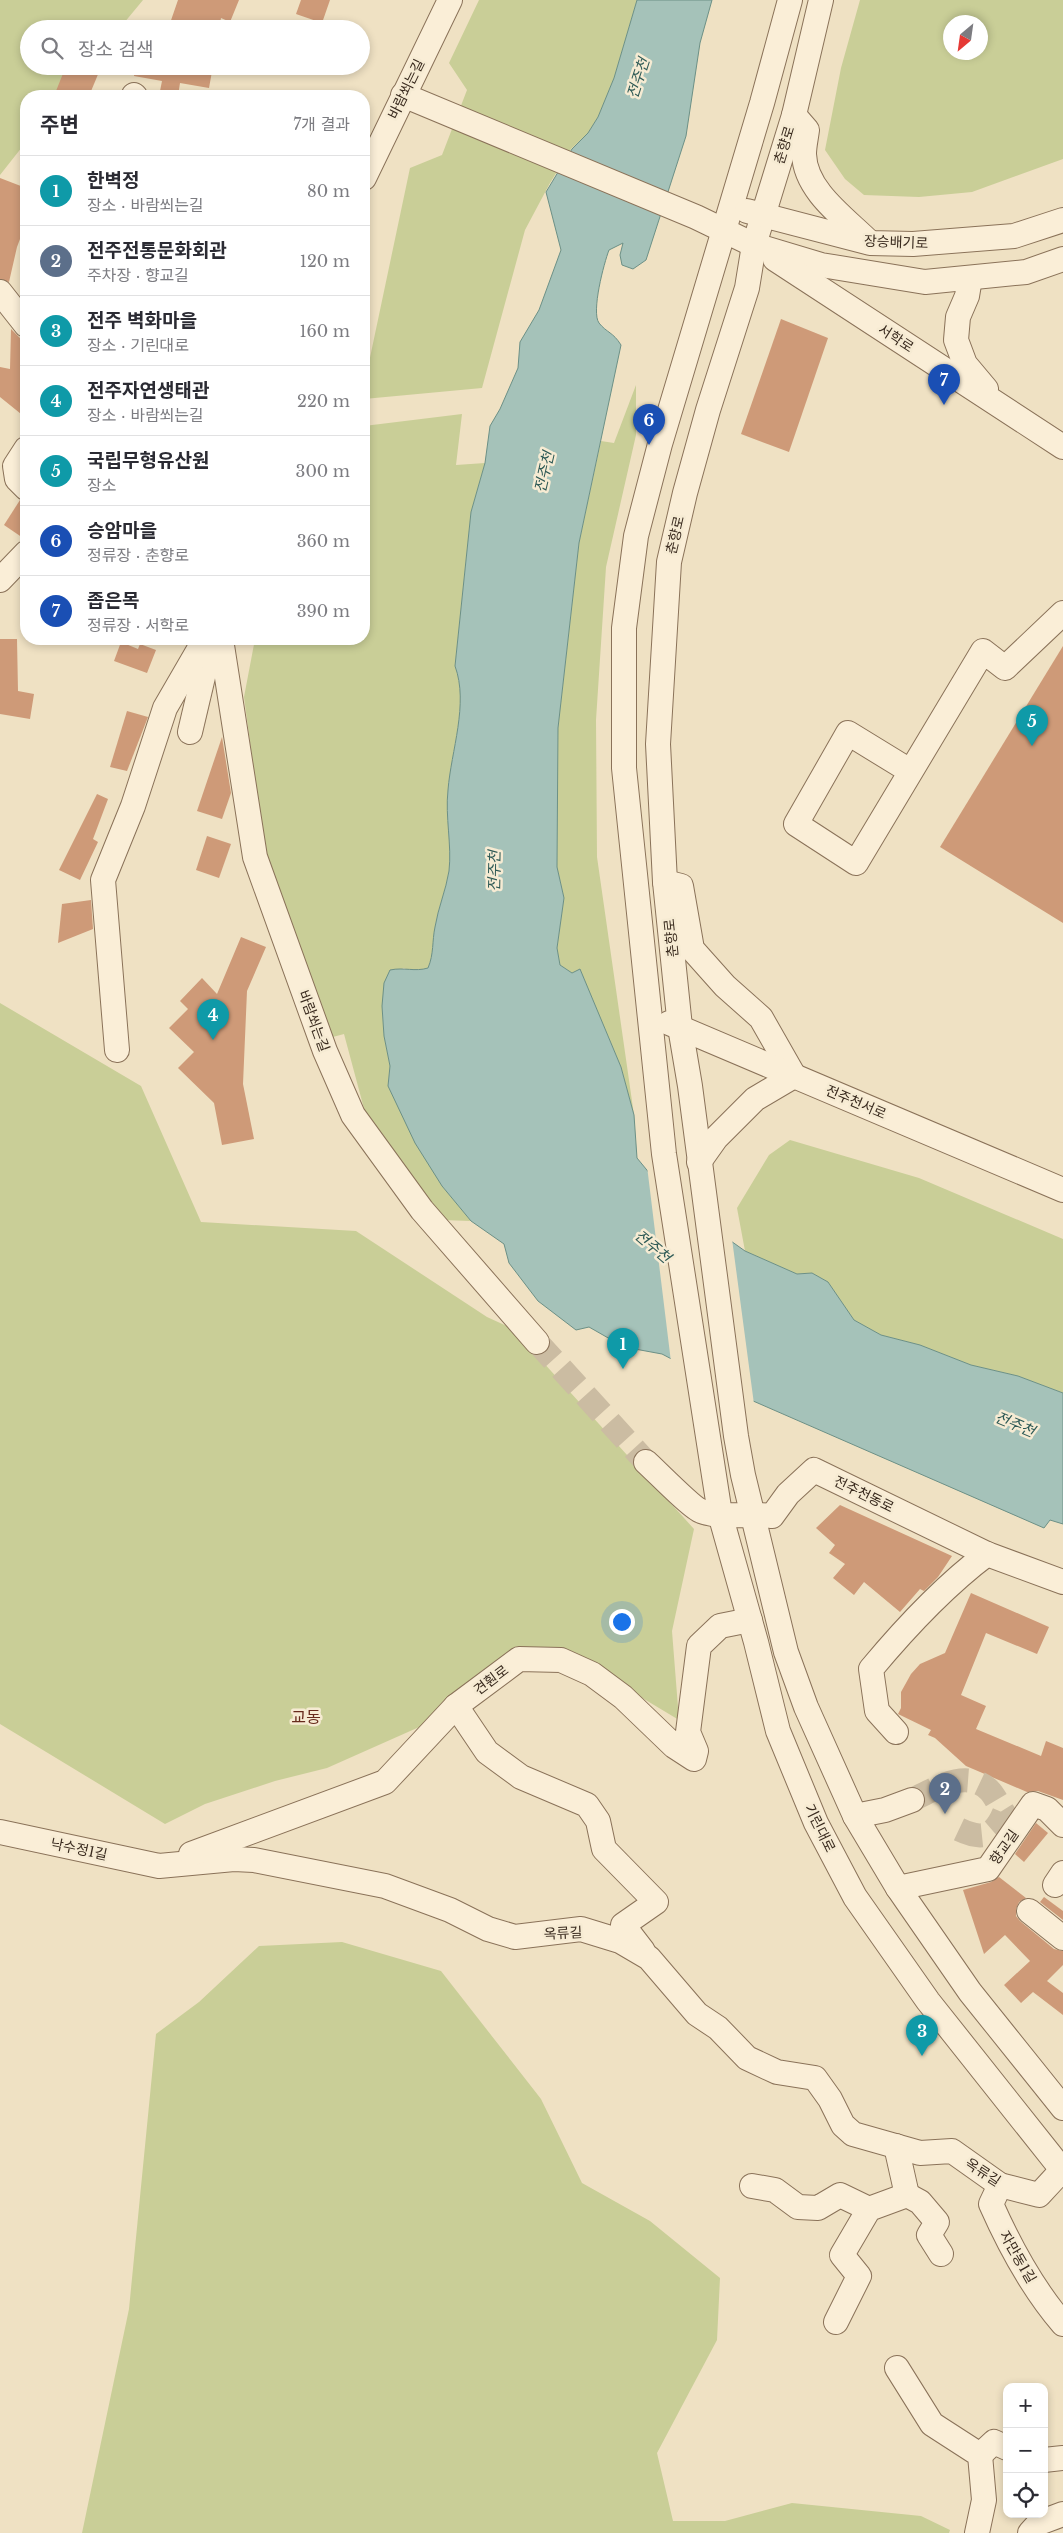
<!DOCTYPE html>
<html lang="ko">
<meta charset="utf-8">
<style>
:root{--surface:#fff;--page:#f2f2f3;--text:#2b2b33;--muted:#7c7c81;--line:#e1e1e2;--accent:#1a73e8}
body{margin:0;font-family:"Libre Baskerville","Noto Sans KR",serif;background:var(--page);color:var(--text)}
.controls{position:absolute;right:15px;bottom:15px;display:grid;overflow:hidden;border-radius:10px;box-shadow:0 2px 8px #0003}
.controls button{width:45px;height:45px;display:grid;place-items:center;padding:0;border:0;border-bottom:1px solid var(--line);background:var(--surface);color:var(--text);font:25px sans-serif}
.compass{position:absolute;left:943px;top:15px;width:45px;height:45px;border-radius:50%;background:var(--surface);box-shadow:0 2px 8px #0003;rotate:209deg}
.you{position:absolute;left:621px;top:1621px;width:18px;height:18px;margin:-12px;border:4px solid #fff;border-radius:50%;background:#1a73e8;box-shadow:0 0 0 8px #1a73e833}
.badge{display:grid;place-items:center;width:32px;height:32px;border-radius:50%;background:var(--accent);color:#fff;font-size:16px;font-weight:700}
.pin{position:absolute;translate:-50% -41px;filter:drop-shadow(0 1px 2px #0008)}
.pin::after{content:'';position:absolute;top:26px;width:18px;height:15px;background:inherit;clip-path:polygon(0 0,100% 0,50% 100%)}
.list{margin:0;padding:0;list-style:none}
h2{display:flex;justify-content:space-between;align-items:center;height:65px;margin:0;padding:0 20px;font-size:21px}
h2 small{font-size:16px;font-weight:400;color:var(--muted)}
.list li{display:grid;grid-template-columns:32px 1fr auto;gap:15px;align-items:center;box-sizing:border-box;height:70px;padding:0 20px;border-top:1px solid var(--line)}
.list b{display:block;font-size:19px;white-space:nowrap}
.list p{margin:0;font-size:16px;white-space:nowrap;color:var(--muted)}
.list em{font-size:16px;font-style:normal;color:var(--muted)}
.icon{flex:none;width:28px;height:28px;fill:none;stroke:currentColor;stroke-width:2;stroke-linecap:round;stroke-linejoin:round}
.map{position:relative;flex:none;width:1063px;height:2533px;overflow:hidden}
.search{position:absolute;background:var(--surface);box-shadow:0 2px 8px #0003;left:20px;top:20px;width:350px;height:55px;display:flex;align-items:center;gap:12px;box-sizing:border-box;padding:0 18px;border-radius:28px;color:var(--muted);font-size:19px}
.panel{position:absolute;background:var(--surface);box-shadow:0 2px 8px #0003;left:20px;top:90px;width:350px;height:555px;border-radius:20px}
.map>svg:first-child{display:block}
.green{fill:#c9ce97;fill-rule:evenodd}
.water{fill:#a5c2b9;stroke:#6c9086}
.pier{fill:#efe1c3}
.building{fill:#ce9a78}
.lines{fill:none;stroke-linecap:round;stroke-linejoin:round}
.minor-tunnel{stroke:#cbbca2;stroke-width:24;stroke-dasharray:24 12;stroke-linecap:butt}
.minor-casing{stroke:#8a7259;stroke-width:26}
.minor{stroke:#faeed7;stroke-width:24}
.labels{text-anchor:middle;dominant-baseline:central;stroke-width:5;stroke-linejoin:round;paint-order:stroke}
.street-label{font-size:14px;fill:#392a1e;stroke:#f6ebd3}
.water-label{font-size:15px;font-style:italic;fill:#2d5955;stroke:#f6ebd3}
.quarter-label{font-size:16px;fill:#672a1c;stroke:#f6ebd3}
</style>
<div class="map">
<svg width="1063" height="2533" viewBox="0 0 1063 2533">
<rect width="100%" height="100%" fill="#efe1c3"/>
<g class="green">
<path d="M 0,0 L 143,0 L 119,29 L 29,29 L 29,66 L 88,66 L 64,96 L 26,96 L 26,142 L 0,175 Z"/>
<path d="M 479,0 L 637,0 L 614,78 L 598,117 L 588,133 L 571,149 L 550,183 L 525,230 L 482,388 L 364,399 L 364,386 L 410,168 L 442,155 L 467,90 L 449,63 Z"/>
<path d="M 860,0 L 1063,0 L 1063,159 L 972,192 L 919,197 L 864,195 L 845,179 L 825,150 L 841,68 ZM 950,22 L 980,22 L 980,52 L 950,52 Z"/>
<path d="M 636,385 L 636,435 L 606,567 L 596,720 L 597,857 L 634,1115 L 621,1067 L 580,970 L 572,973 L 560,965 L 557,948 L 564,898 L 557,867 L 558,728 L 579,543 L 601,441 L 614,443 Z"/>
<path d="M 462,414 L 456,465 L 485,463 L 471,512 L 455,666 C 469,704 451,751 448,790 C 445,817 452,845 449,871 C 446,889 438,908 435,927 C 432,941 434,954 428,968 L 417,972 L 403,968 L 382,1006 L 384,1036 L 390,1066 L 388,1086 L 442,1186 L 471,1221 L 442,1220 L 366,1116 L 344,1034 L 329,1038 L 270,872 L 257,795 L 244,697 L 255,639 L 364,639 L 364,426 Z"/>
<path d="M 0,1003 L 141,1086 L 201,1222 L 356,1231 L 487,1317 L 513,1329 L 694,1529 L 672,1631 L 679,1720 L 569,1654 L 511,1656 L 426,1724 L 327,1768 L 275,1781 L 205,1804 L 165,1824 L 0,1724 Z"/>
<path d="M 790,1140 L 919,1178 L 1063,1239 L 1063,1393 L 1018,1376 L 971,1365 L 920,1345 L 881,1335 L 854,1320 L 828,1282 L 812,1273 L 797,1274 L 745,1251 L 737,1208 L 769,1155 Z"/>
<path d="M 342,1942 L 441,1971 L 541,2099 L 582,2183 L 650,2221 L 720,2278 L 717,2340 L 657,2453 L 673,2521 L 725,2521 L 792,2503 L 921,2516 L 950,2530 L 949,2533 L 82,2533 L 129,2309 L 156,2034 L 199,2002 L 259,1946 Z"/>
</g>
<path class="water" d="M 637,0 L 712,0 L 700,43 L 686,136 L 646,260 L 633,269 L 622,265 L 620,255 L 623,243 L 609,250 C 604,263 591,312 599,323 C 607,333 613,332 621,345 L 579,543 L 558,728 L 557,867 L 564,898 L 557,948 L 560,965 L 572,973 L 580,969 L 621,1067 L 634,1115 L 637,1158 L 669,1197 L 745,1251 L 797,1274 L 812,1273 L 828,1282 L 854,1320 L 881,1335 L 920,1345 L 971,1365 L 1018,1376 L 1063,1393 L 1063,1524 L 1050,1520 L 1044,1528 L 744,1397 L 662,1354 L 624,1347 L 589,1327 L 576,1330 L 538,1301 L 509,1263 L 504,1244 L 471,1221 L 442,1186 L 415,1143 L 388,1086 L 390,1066 L 384,1036 L 382,1006 L 384,983 L 390,970 C 404,967 415,972 428,968 C 434,954 432,941 435,927 C 438,908 446,890 449,871 C 452,845 445,817 448,790 C 451,751 469,704 455,666 L 471,512 L 485,463 L 490,426 L 500,409 L 518,368 L 520,342 L 539,310 L 561,250 L 546,192 L 572,149 L 588,133 L 598,117 L 614,78 Z"/>
<path class="pier" d="M 647,1166 L 670,1196 L 732,1239 L 754,1404 L 671,1362 Z"/>
<g class="building">
<path d="M 178,0 L 239,0 L 230,22 L 221,18 L 219,29 L 168,29 Z"/>
<path d="M 301,0 L 330,0 L 322,23 L 296,14 Z"/>
<path d="M 66,66 L 86,66 L 99,72 L 89,96 L 54,96 Z"/>
<path d="M 135,66 L 213,66 L 209,88 L 180,83 L 178,96 L 159,96 L 162,81 L 134,76 Z"/>
<path d="M 0,178 L 26,188 L 21,205 L 26,207 L 26,223 L 17,247 L 9,282 L 0,279 Z"/>
<path d="M 781,319 L 828,338 L 789,452 L 741,434 Z"/>
<path d="M 11,329 L 20,338 L 26,338 L 26,418 L 0,397 L 0,367 L 10,369 Z"/>
<path d="M 20,500 L 26,501 L 26,540 L 4,525 Z"/>
<path d="M 0,639 L 17,639 L 18,691 L 34,694 L 30,719 L 0,714 Z"/>
<path d="M 121,642 L 138,649 L 140,644 L 156,650 L 147,673 L 114,661 Z"/>
<path d="M 1063,646 L 1063,923 L 940,847 Z"/>
<path d="M 127,711 L 148,717 L 127,771 L 110,767 Z"/>
<path d="M 222,737 L 231,793 L 222,819 L 197,811 Z"/>
<path d="M 97,794 L 108,799 L 93,839 L 98,842 L 80,880 L 59,870 Z"/>
<path d="M 207,836 L 231,844 L 219,878 L 196,870 Z"/>
<path d="M 91,900 L 93,929 L 58,943 L 62,904 Z"/>
<path d="M 241,937 L 266,947 L 247,991 L 243,1084 L 254,1139 L 222,1145 L 214,1103 L 178,1068 L 194,1052 L 169,1028 L 188,1009 L 180,1001 L 202,978 L 217,994 Z"/>
<path d="M 840,1505 L 952,1556 L 938,1577 L 924,1591 L 920,1589 L 900,1612 L 864,1582 L 854,1595 L 833,1578 L 845,1564 L 829,1553 L 835,1545 L 816,1528 Z"/>
<path d="M 971,1593 L 1049,1627 L 1037,1654 L 986,1633 L 961,1695 L 986,1706 L 976,1729 L 1041,1756 L 1046,1741 L 1063,1748 L 1063,1800 L 1038,1791 L 1027,1792 L 966,1766 L 935,1738 L 928,1735 L 931,1730 L 898,1714 L 901,1708 L 901,1692 L 911,1674 L 920,1664 L 945,1653 Z"/>
<path d="M 1036,1823 L 1048,1833 L 1024,1862 L 1015,1854 Z"/>
<path d="M 999,1877 L 1026,1898 L 1019,1902 L 1016,1909 L 1016,1916 L 1020,1921 L 1054,1949 L 1063,1951 L 1063,1965 L 1047,1981 L 1063,1993 L 1063,2015 L 1033,1992 L 1021,2003 L 1004,1985 L 1030,1961 L 1005,1935 L 984,1954 L 963,1890 L 991,1882 Z"/>
<path d="M 1044,1897 L 1063,1911 L 1063,1920 L 1040,1902 Z"/>
</g>
<g class="lines">
<g class="minor-tunnel">
<path d="M 537,1342 L 646,1462"/>
<path d="M 912,1800 C 935,1789 966,1768 989,1790 C 995,1796 999,1806 1004,1813 C 993,1839 980,1840 956,1828"/>
</g>
<g class="minor-casing">
<g id="minor">
<path d="M 790,0 L 762,103 L 660,444 L 636,536 L 624,628 L 624,768 L 664,1154 L 720,1514 L 756,1642 L 778,1731 L 816,1823 L 855,1897 L 928,2001 L 1063,2171"/>
<path d="M 821,0 L 794,115 L 754,245 L 747,288 L 708,410 L 685,493 L 669,562 L 658,744 L 665,882 L 680,1027 L 690,1086 L 736,1436 L 743,1475 L 786,1652 L 806,1707 L 855,1816 L 898,1888 L 970,1992 L 1063,2108"/>
<path d="M 134,95 L 135,96"/>
<path d="M 403,95 L 696,217 L 754,245 L 821,265 L 925,282 L 1026,272 L 1063,259"/>
<path d="M 794,115 L 807,130 C 806,138 804,146 804,154 C 805,191 845,218 869,242"/>
<path d="M 364,178 L 450,0"/>
<path d="M 747,211 L 870,243 L 913,244 L 1014,236 L 1063,220"/>
<path d="M 775,259 L 1063,447"/>
<path d="M 970,278 L 967,296 L 958,317 L 956,340 L 965,364 L 986,389"/>
<path d="M 0,292 L 26,325"/>
<path d="M 26,449 L 15,466 L 17,479 L 26,488"/>
<path d="M 0,580 L 26,553"/>
<path d="M 221,639 L 255,857 L 325,1051 L 353,1115 L 422,1210 L 537,1342"/>
<path d="M 190,732 L 211,643"/>
<path d="M 910,771 L 848,733 L 796,824 L 856,863 L 983,651 L 1005,668 L 1063,613"/>
<path d="M 665,882 L 681,886 L 692,949 L 725,986 L 761,1018 L 794,1076"/>
<path d="M 669,1023 L 1063,1190"/>
<path d="M 117,1050 L 103,880 L 133,806 L 165,708 L 205,639"/>
<path d="M 699,1162 L 716,1138 L 755,1099 L 794,1076"/>
<path d="M 646,1462 C 656,1471 692,1508 701,1511 C 722,1519 750,1513 772,1516 L 788,1494 L 814,1470 L 987,1554 L 1063,1582"/>
<path d="M 456,1706 L 487,1752 L 521,1777 L 587,1805 L 598,1821 L 604,1849 L 656,1902 L 623,1925 L 643,1951"/>
<path d="M 896,1732 L 877,1711 L 871,1669 C 906,1627 943,1587 987,1554"/>
<path d="M 855,1816 L 885,1810 L 912,1800"/>
<path d="M 0,1832 L 159,1866 L 234,1859 L 254,1860 L 385,1886 L 450,1910 L 488,1929 L 515,1937 L 581,1929 L 620,1941 L 649,1958 L 697,2014 L 718,2028 L 747,2058 L 777,2072 L 815,2078 L 830,2099 L 843,2125 L 853,2134 L 920,2153 L 952,2151 L 1000,2185 L 1039,2195 L 1062,2170"/>
<path d="M 191,1854 L 385,1782 L 456,1706 L 519,1659 L 561,1660 L 592,1674 L 623,1697 L 674,1746 L 694,1759 L 696,1751 L 688,1732 L 699,1646 L 720,1626 L 750,1620"/>
<path d="M 1055,1885 L 1063,1873"/>
<path d="M 898,1888 L 988,1869 L 1033,1804 L 1047,1809 L 1063,1825"/>
<path d="M 1029,1911 L 1063,1938"/>
<path d="M 1000,2185 L 991,2204 C 1010,2247 1032,2288 1063,2324"/>
<path d="M 752,2186 L 775,2190 L 798,2207 L 818,2208 L 840,2195 L 869,2209"/>
<path d="M 907,2195 L 920,2202 L 937,2222 L 929,2235 L 941,2254"/>
<path d="M 836,2322 L 859,2276 L 842,2255 L 869,2209 L 907,2195 L 896,2146"/>
<path d="M 897,2368 L 932,2424 L 980,2455 L 984,2500 L 977,2533"/>
<path d="M 980,2455 L 994,2442 L 1007,2448"/>
<path d="M 1044,2460 L 1063,2458"/>
<path d="M 1030,2533 L 1039,2523 L 1063,2514"/>
</g>
</g>
<use href="#minor" class="minor"/>
</g>
<g class="labels">
<g class="street-label">
<text transform="translate(406 89) rotate(-64)">바람쐬는길</text>
<text transform="translate(784 145) rotate(-73)">춘향로</text>
<text transform="translate(896 242) rotate(2)">장승배기로</text>
<text transform="translate(896 338) rotate(33)">서학로</text>
<text transform="translate(675 535) rotate(-77)">춘향로</text>
<text transform="translate(671 938) rotate(-96)">춘향로</text>
<text transform="translate(314 1021) rotate(70)">바람쐬는길</text>
<text transform="translate(856 1102) rotate(23)">전주천서로</text>
<text transform="translate(864 1494) rotate(26)">전주천동로</text>
<text transform="translate(491 1680) rotate(-37)">견훤로</text>
<text transform="translate(820 1828) rotate(64)">기린대로</text>
<text transform="translate(1004 1847) rotate(-55)">향교길</text>
<text transform="translate(79 1849) rotate(12)">낙수정1길</text>
<text transform="translate(563 1933) rotate(-3)">옥류길</text>
<text transform="translate(983 2172) rotate(33)">옥류길</text>
<text transform="translate(1018 2257) rotate(60)">자만동1길</text>
</g>
<g class="water-label">
<text transform="translate(638 78) rotate(-72)">전주천</text>
<text transform="translate(544 472) rotate(-77)">전주천</text>
<text transform="translate(494 871) rotate(-89)">전주천</text>
<text transform="translate(653 1246) rotate(40)">전주천</text>
<text transform="translate(1015 1424) rotate(23)">전주천</text>
</g>
<g class="quarter-label">
<text x="306" y="1717">교동</text>
</g>
</g>
</svg>
<div class="controls">
<button>+</button>
<button>−</button>
<button><svg class="icon" aria-label="locate" viewBox="0 0 24 24"><circle cx="12" cy="12" r="6"/><path d="M12 2v4M12 18v4M2 12h4M18 12h4"/></svg></button>
</div>
<svg class="compass" viewBox="-18 -18 36 36"><path d="M0-13l5 13h-10z" fill="#e53935"/><path d="M0 13l5-13h-10z" fill="#7c7c81"/></svg>
<div class="you"></div>
<div class="pin badge" style="left:623px;top:1369px;background:#0f9aa8">1</div>
<div class="pin badge" style="left:945px;top:1814px;background:#5c6f8a">2</div>
<div class="pin badge" style="left:922px;top:2056px;background:#0f9aa8">3</div>
<div class="pin badge" style="left:213px;top:1040px;background:#0f9aa8">4</div>
<div class="pin badge" style="left:1032px;top:746px;background:#0f9aa8">5</div>
<div class="pin badge" style="left:649px;top:445px;background:#1a4fb4">6</div>
<div class="pin badge" style="left:944px;top:405px;background:#1a4fb4">7</div>
<div class="search"><svg class="icon" aria-label="search" viewBox="0 0 24 24"><circle cx="10" cy="10" r="6"/><path d="M15 15l6 6"/></svg>장소 검색</div>
<section class="panel">
<h2>주변<small>7개 결과</small></h2>
<ul class="list">
<li><span class="badge" style="background:#0f9aa8">1</span><div><b>한벽정</b><p>장소 · 바람쐬는길</p></div><em>80 m</em></li>
<li><span class="badge" style="background:#5c6f8a">2</span><div><b>전주전통문화회관</b><p>주차장 · 향교길</p></div><em>120 m</em></li>
<li><span class="badge" style="background:#0f9aa8">3</span><div><b>전주 벽화마을</b><p>장소 · 기린대로</p></div><em>160 m</em></li>
<li><span class="badge" style="background:#0f9aa8">4</span><div><b>전주자연생태관</b><p>장소 · 바람쐬는길</p></div><em>220 m</em></li>
<li><span class="badge" style="background:#0f9aa8">5</span><div><b>국립무형유산원</b><p>장소</p></div><em>300 m</em></li>
<li><span class="badge" style="background:#1a4fb4">6</span><div><b>승암마을</b><p>정류장 · 춘향로</p></div><em>360 m</em></li>
<li><span class="badge" style="background:#1a4fb4">7</span><div><b>좁은목</b><p>정류장 · 서학로</p></div><em>390 m</em></li>
</ul>
</section>
</div>
